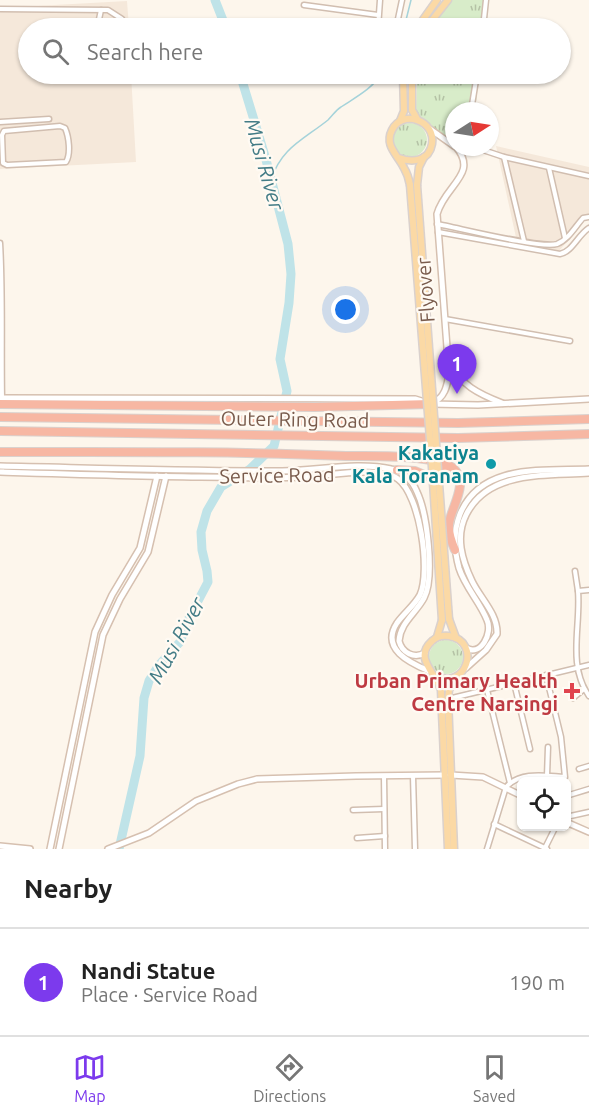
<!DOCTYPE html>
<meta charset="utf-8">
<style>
:root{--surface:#fff;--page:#f2f2f2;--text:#222;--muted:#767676;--line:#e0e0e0;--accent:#7c3aed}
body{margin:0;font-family:Ubuntu,sans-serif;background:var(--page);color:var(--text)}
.controls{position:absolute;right:18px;bottom:18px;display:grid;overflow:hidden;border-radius:9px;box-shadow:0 2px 4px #0004}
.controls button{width:54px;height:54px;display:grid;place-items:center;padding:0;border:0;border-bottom:2px solid var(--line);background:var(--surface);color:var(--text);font:30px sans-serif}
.compass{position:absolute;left:445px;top:102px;width:54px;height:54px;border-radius:50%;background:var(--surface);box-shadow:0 2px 4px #0004;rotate:78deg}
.you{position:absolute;left:346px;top:310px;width:21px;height:21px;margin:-15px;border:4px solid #fff;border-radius:50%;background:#1a73e8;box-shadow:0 0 0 9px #1a73e833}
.badge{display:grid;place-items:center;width:39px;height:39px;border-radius:50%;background:var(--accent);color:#fff;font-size:20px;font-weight:700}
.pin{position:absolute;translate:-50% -50px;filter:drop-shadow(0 2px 3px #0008)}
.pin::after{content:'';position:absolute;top:32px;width:21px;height:18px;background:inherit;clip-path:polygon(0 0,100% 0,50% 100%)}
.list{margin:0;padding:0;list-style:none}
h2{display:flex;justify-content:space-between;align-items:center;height:78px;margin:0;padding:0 24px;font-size:26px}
h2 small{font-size:20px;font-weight:400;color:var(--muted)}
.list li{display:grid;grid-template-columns:39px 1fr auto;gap:18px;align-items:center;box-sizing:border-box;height:108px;padding:0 24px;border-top:2px solid var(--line)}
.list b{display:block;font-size:22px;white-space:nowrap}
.list p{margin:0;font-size:20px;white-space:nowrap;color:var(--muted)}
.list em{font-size:20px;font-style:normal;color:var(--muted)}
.icon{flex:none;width:33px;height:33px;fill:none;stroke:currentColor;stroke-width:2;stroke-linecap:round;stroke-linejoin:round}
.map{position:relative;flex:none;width:589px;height:849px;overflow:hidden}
.search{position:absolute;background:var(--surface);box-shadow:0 2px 4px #0004;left:18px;right:18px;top:18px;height:66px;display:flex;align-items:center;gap:15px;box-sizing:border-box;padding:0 21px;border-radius:33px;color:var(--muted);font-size:22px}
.sheet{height:186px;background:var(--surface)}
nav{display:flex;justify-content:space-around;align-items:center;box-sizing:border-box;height:84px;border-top:2px solid var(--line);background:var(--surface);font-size:16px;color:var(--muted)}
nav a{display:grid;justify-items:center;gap:3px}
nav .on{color:var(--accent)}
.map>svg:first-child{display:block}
.residential{fill:#f5e8da}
.park{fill:url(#park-tufts)}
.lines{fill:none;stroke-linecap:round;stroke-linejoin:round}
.stream{stroke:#a5d3da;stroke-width:1.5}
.river{stroke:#bfe3e8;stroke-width:9}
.street-casing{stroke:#d1beb0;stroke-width:7}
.secondary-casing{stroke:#d6c0b0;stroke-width:8}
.primary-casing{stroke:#dad1cd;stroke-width:9}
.highway-casing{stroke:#dad1cd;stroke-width:10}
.street{stroke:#fff;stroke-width:4}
.secondary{stroke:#fff;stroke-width:5}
.primary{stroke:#fbd9a5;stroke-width:6}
.highway{stroke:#f7b7a3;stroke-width:8}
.primary-bridge-casing{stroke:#dad1cd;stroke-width:9;stroke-linecap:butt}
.primary-bridge{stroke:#fbd9a5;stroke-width:6}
.culture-dot{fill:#0f9aa8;stroke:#fffaf3;stroke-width:2}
.health-dot{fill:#e0444e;stroke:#fffaf3;stroke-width:2}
.labels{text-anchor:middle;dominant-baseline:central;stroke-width:4.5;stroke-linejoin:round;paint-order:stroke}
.street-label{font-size:20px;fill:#7a5c4d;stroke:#fffaf3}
.culture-label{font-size:20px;font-weight:bold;fill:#0d838f;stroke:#fffaf3;text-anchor:end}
.health-label{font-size:20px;font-weight:bold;fill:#be3a42;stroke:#fffaf3;text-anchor:end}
.water-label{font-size:21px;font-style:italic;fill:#437c86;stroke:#fffaf3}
</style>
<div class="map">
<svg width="589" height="849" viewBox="0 0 589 849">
<defs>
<pattern id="park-tufts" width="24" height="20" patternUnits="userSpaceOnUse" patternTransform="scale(1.5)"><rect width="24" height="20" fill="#d8ecc9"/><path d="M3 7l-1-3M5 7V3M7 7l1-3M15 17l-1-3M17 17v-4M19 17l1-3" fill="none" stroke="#b4c2a5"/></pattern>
</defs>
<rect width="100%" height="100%" fill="#fdf6ec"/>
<g class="residential">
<path d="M 127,1 L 129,28 L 28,28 L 28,74 L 131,74 L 136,162 L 0,169 L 0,8 Z"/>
<path d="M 496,146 L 589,167 L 589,220 L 585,220 L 559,251 L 517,242 Z"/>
</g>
<g class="park">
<path d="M 452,0 L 486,0 L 484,28 L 432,28 Z"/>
<path d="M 417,74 L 479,74 L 475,111 L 454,111 L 454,139 L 436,132 L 416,114 Z"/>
<circle cx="410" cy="140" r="17"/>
<circle cx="446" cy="657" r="17"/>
</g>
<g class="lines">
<g class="stream">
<path d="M 404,28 L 411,0"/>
<path d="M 271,180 C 281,148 303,140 328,120 C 333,115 336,110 341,107 C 356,97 372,89 381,74"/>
</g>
<g class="river">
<path d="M 215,0 L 226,28"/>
<path d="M 119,849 L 140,756 L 144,698 L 149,681 L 159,665 L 180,642 L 189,618 L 208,582 L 207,571 L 202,550 L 201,532 L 207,511 L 221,487 L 250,469 L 274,446 L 287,391 L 280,359 L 289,303 L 291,274 L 288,244 L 265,156 L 240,74"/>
</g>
<g class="street-casing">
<g id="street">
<path d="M 304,5 L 378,15"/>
<path d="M 0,9 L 108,10 L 122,19 L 126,28"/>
<path d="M 398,19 L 402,0"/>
<path d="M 98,24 L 101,10"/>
<path d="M 378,28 L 380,0"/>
<path d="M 483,28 L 486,0"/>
<path d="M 471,111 L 477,74"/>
<path d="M 0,122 L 49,119"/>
<path d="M 60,126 L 65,128 C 69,137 71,154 66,162 L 7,165 L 3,163 L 2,135 L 4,131 Z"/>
<path d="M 474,147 L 504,157 L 589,176"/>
<path d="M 504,157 L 524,241"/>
<path d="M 549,168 L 565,238"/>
<path d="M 437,224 C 459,228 541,249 557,244 C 568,240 575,227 583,218 L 589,217"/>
<path d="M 438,232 L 560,254 C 572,252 578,235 589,228"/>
<path d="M 0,243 C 3,294 1,346 2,398"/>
<path d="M 445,319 L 570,341"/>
<path d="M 575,571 L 578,591"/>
<path d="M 589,590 L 578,591 C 581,626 567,665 589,696"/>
<path d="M 514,683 L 530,749"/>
<path d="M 487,690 L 510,783"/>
<path d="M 573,698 L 584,689"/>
<path d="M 448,699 L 589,665"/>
<path d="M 579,769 L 589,766"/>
<path d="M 384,776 L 385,849"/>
<path d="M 413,776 L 415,849"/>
<path d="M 547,776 L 548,747"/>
<path d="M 566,796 L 589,789"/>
<path d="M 353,810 L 384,809"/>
<path d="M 566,817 L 589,812"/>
<path d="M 494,824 L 547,849"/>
<path d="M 357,838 L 385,836"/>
<path d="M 545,848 L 556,826"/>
<path d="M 487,849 L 506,787 C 521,771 545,776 565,777 L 561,737 L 546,675"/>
</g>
</g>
<g class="secondary-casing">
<g id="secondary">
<path d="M 430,129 L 454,146"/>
<path d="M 450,362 C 460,385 479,394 502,403"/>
<path d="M 0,398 L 415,399 L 431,404 L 478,405 L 589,399"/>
<path d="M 432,403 C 445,398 447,386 449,374 L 437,214 C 445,185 479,174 456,147"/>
<path d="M 0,466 C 94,468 188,471 282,471 C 316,471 358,461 391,469 C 403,471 412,480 417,492 C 427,513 435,577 424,598 C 416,613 400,623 399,641 C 402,653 414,659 425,653"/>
<path d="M 0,472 C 67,474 133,476 200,477 C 235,477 270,479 304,477 C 327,476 380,465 398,479 C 420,495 431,571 420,595 C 414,606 404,613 397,623 C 380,649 410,663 429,671"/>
<path d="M 466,648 C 481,657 493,633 487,620 C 480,602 465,587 459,568 C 454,550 453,532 460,514 C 481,463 543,471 589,469"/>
<path d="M 466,668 L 486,650 L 497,634 C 498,614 480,598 472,581 C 462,560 455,537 466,515 C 488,470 546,476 589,473"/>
<path d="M 451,775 L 483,777 L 522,796"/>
<path d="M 566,822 L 589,832"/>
<path d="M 0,846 L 30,849"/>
<path d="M 50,849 L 95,632 L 112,595 L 140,548 L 157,476"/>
<path d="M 59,849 L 103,635 L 120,599 L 148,552 L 166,476"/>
<path d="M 108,849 L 149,833 L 196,801 L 238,784 L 257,779 L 356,776 L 445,775"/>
</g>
</g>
<g class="primary-casing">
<g id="primary">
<path d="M 417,28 L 437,0"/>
<path d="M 426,28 L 448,0"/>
<path d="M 412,74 L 412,110 L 417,119"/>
<path d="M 400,121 L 404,111 L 403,74"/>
<path d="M 399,158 C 413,163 429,161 432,144 C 436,120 402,109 392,130 C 384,146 398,155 404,168 C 407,173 409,179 410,185"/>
<path d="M 417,185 L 419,167 L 424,157"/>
<path d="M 449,619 L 456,638"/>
<path d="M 437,637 L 442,620"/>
<path d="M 433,675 C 467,693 482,641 449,636 C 443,635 436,637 432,641 C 413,658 436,673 441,690 L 448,849"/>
<path d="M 454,849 L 448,699 L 449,690 L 455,678"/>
</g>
</g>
<g class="highway-casing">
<g id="highway">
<path d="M 0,404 L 315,407 L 431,404"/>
<path d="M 0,417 L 458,423 L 589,419"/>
<path d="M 0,431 L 458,438 L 589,434"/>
<path d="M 0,452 C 115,452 230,451 346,456 C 368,456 438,454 453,468 C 470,483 451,507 449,524 C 448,533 451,541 455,550"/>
<path d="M 397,470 L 415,471 L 434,479 L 442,476 L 447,465"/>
</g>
</g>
<use href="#street" class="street"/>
<use href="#secondary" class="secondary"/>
<use href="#primary" class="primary"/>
<use href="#highway" class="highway"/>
<g class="primary-bridge-casing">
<g id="primary-bridge">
<path d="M 410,185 L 431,452 L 442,620"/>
<path d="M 417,185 L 449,619"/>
</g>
</g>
<use href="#primary-bridge" class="primary-bridge"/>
</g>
<circle class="culture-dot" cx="491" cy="464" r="6"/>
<path class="health-dot" d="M569 682h6v6h6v6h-6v6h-6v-6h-6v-6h6z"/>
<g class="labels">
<g class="street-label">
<text transform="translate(425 290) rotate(-94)">Flyover</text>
<text transform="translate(295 419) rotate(1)">Outer Ring Road</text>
<text transform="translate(277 475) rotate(-1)">Service Road</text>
</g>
<g class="culture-label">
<text x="479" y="452">Kakatiya<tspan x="479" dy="23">Kala Toranam</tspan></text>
</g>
<g class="health-label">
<text x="558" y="680">Urban Primary Health<tspan x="558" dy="23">Centre Narsingi</tspan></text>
</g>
<g class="water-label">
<text transform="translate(265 164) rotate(74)">Musi River</text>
<text transform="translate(176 640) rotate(-61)">Musi River</text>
</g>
</g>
</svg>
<div class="controls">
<button><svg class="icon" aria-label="locate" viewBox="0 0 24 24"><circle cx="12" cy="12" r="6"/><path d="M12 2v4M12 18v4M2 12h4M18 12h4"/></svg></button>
</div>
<svg class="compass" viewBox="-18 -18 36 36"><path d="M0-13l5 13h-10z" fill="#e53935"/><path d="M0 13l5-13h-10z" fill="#767676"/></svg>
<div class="you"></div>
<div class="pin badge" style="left:457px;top:394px">1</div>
<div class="search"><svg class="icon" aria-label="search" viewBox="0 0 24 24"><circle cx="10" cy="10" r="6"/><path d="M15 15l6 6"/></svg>Search here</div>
</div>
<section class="sheet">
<h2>Nearby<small></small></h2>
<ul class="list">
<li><span class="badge">1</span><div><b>Nandi Statue</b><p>Place · Service Road</p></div><em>190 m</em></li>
</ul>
</section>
<nav>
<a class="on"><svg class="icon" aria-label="map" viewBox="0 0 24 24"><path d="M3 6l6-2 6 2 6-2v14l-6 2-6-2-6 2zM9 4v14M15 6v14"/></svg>Map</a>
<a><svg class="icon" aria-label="directions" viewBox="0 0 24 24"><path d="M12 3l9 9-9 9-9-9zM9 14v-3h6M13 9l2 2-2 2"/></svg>Directions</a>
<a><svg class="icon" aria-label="saved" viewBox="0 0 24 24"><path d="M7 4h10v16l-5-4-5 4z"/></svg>Saved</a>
</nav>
